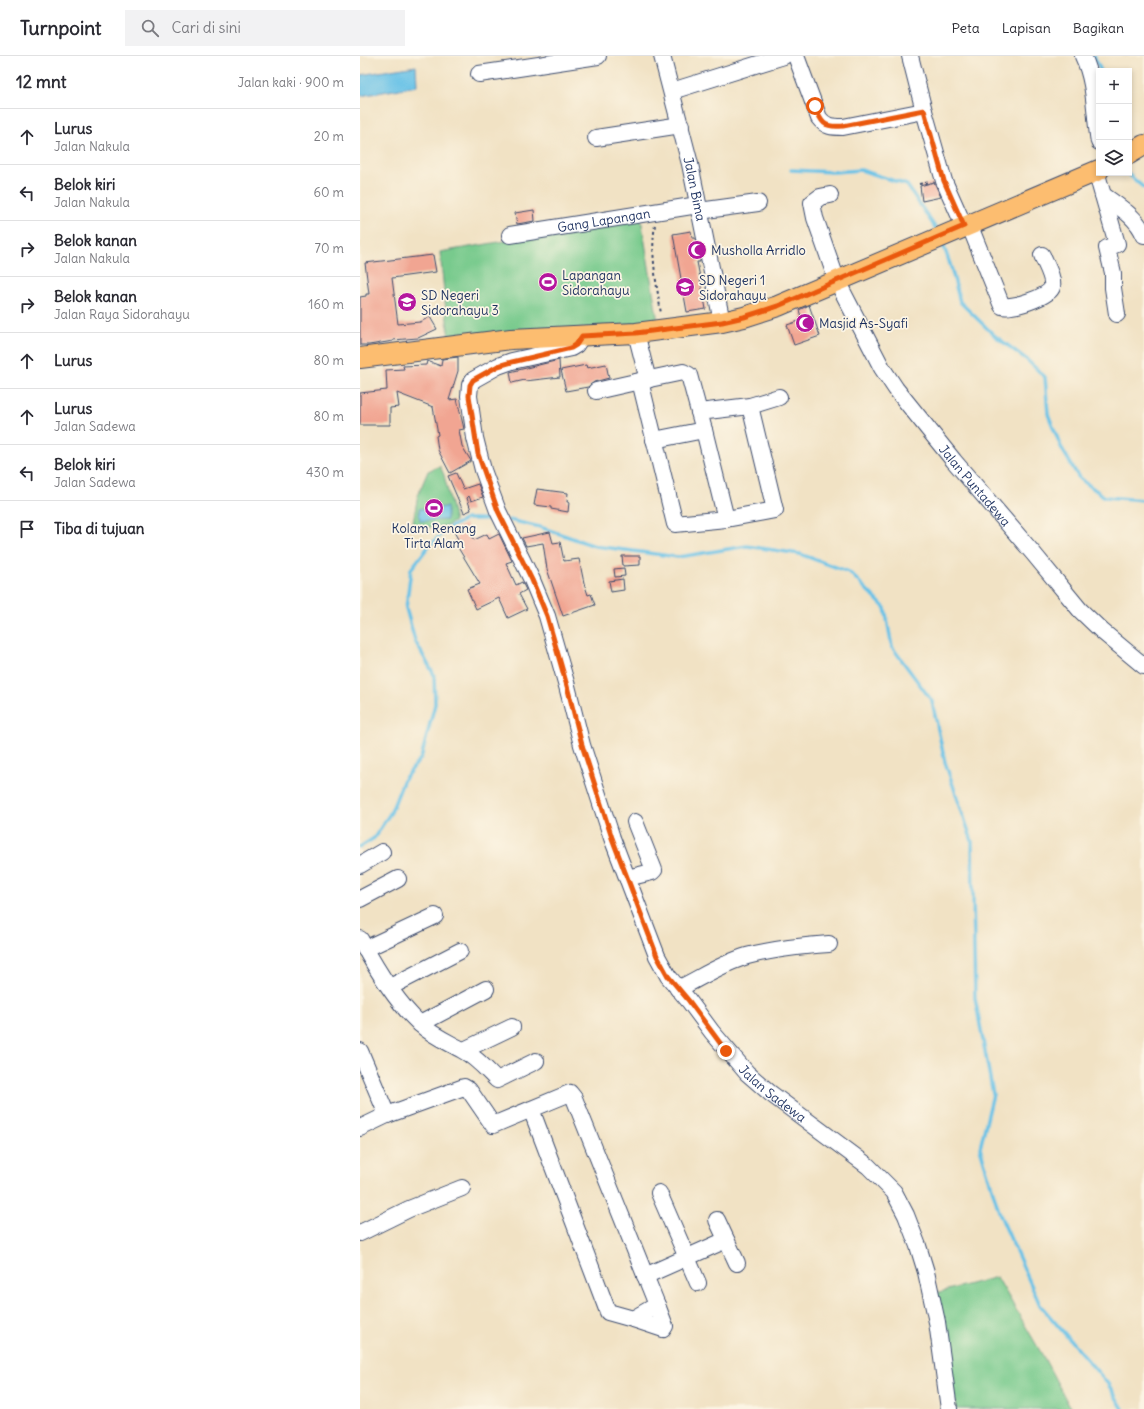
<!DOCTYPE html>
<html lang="id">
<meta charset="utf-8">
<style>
:root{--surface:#fff;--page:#f2f2f3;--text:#2b2b33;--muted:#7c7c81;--line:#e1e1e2}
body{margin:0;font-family:Delius,sans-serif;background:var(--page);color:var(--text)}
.controls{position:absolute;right:12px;top:12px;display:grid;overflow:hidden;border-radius:0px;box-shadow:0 2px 6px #0003}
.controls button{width:36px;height:36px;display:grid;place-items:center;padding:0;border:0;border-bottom:1px solid var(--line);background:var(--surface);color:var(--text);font:20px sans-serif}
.stop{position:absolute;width:12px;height:12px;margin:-9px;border:3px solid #ea580c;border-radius:50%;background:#fff}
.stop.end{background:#ea580c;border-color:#fff;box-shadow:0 1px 4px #0008}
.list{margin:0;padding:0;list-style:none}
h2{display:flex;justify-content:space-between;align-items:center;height:52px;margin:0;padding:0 16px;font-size:17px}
h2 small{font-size:13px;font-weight:400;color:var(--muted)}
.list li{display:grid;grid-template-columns:26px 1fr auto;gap:12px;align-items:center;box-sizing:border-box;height:56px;padding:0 16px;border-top:1px solid var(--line)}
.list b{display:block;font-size:15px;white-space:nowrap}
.list p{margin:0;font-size:13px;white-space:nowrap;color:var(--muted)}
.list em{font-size:13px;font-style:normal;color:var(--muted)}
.icon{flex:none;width:22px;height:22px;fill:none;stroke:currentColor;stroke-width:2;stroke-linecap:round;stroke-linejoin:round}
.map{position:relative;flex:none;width:784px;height:1353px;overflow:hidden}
header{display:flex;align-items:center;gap:24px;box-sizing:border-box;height:56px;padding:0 20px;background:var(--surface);border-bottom:1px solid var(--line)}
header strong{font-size:19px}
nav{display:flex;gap:22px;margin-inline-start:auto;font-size:14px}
.search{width:280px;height:36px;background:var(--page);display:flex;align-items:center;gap:10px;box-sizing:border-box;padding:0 14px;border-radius:0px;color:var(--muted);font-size:15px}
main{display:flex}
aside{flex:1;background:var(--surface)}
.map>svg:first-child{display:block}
.green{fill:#78ca8d;stroke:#4a7c76}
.water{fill:#69c2e7;stroke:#4278a2}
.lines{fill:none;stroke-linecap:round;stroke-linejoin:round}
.stream{stroke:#69c2e7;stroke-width:3.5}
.building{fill:#f1a592}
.minor-casing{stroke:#3b4a6d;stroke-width:18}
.major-casing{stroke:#3b4a6d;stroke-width:22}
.path{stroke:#3b4a6d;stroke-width:2;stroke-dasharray:3 3;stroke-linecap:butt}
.minor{stroke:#fff;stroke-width:16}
.major{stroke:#fcbd6f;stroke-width:20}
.route{stroke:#ea580c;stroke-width:5}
.labels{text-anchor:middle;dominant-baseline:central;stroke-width:3.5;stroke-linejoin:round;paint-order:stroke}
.street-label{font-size:13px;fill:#1b2f5e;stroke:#fcf5e5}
.poi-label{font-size:13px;fill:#1b2f5e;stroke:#fcf5e5;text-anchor:start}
</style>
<header>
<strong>Turnpoint</strong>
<div class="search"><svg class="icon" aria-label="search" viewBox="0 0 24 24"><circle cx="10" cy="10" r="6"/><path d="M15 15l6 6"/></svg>Cari di sini</div>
<nav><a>Peta</a><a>Lapisan</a><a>Bagikan</a></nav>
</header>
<main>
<aside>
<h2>12 mnt<small>Jalan kaki · 900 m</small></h2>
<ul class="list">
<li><svg class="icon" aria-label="ahead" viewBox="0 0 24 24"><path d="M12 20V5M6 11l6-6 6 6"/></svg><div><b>Lurus</b><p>Jalan Nakula</p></div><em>20 m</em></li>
<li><svg class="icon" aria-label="left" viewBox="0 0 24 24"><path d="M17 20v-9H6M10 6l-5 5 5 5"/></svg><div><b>Belok kiri</b><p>Jalan Nakula</p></div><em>60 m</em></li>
<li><svg class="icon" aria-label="right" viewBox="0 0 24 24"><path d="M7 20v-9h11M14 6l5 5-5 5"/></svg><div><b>Belok kanan</b><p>Jalan Nakula</p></div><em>70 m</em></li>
<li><svg class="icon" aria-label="right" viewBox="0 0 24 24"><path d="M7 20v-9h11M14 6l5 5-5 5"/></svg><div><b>Belok kanan</b><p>Jalan Raya Sidorahayu</p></div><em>160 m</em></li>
<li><svg class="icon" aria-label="ahead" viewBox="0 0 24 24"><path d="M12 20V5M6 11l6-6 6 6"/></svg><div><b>Lurus</b></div><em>80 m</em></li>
<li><svg class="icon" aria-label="ahead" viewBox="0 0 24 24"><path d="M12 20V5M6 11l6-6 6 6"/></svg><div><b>Lurus</b><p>Jalan Sadewa</p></div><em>80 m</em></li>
<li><svg class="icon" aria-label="left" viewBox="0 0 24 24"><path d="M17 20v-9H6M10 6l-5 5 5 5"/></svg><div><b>Belok kiri</b><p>Jalan Sadewa</p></div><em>430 m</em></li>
<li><svg class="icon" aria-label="arrive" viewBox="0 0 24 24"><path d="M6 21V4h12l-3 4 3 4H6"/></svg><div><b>Tiba di tujuan</b></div></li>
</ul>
</aside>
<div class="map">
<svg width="784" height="1353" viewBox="0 0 784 1353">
<rect width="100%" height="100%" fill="#fcf5e5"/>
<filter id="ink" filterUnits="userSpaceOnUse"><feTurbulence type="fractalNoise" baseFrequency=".025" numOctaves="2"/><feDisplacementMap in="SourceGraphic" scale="8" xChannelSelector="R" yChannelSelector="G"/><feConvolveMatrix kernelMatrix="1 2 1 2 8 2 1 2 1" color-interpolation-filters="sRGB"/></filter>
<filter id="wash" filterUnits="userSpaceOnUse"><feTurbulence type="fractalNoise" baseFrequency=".012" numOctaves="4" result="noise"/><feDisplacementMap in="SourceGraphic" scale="16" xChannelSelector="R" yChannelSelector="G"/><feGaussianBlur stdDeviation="0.9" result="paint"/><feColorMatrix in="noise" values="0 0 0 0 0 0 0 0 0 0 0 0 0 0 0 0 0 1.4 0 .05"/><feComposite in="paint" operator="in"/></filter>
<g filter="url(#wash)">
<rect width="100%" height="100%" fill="#f1e2c4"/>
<g class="green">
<path d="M 281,162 L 298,266 L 89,284 L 80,196 Z"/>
<path d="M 80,410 L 84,419 L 95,465 L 87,470 L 57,472 L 53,466 L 58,439 L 68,415 Z"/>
<path d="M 637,1221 L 683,1300 L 711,1353 L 596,1353 L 576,1237 Z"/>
</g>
<g class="water">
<path d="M 56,10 L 57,30 L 0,40 L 0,19 Z"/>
<path d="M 87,451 L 87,464 L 60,465 L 59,453 Z"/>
</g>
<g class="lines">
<g class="stream">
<path d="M 734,0 L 741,15"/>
<path d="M 431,114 L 474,116 L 501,114 L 547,129 L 576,173"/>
<path d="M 767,117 L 784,132"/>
<path d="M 583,188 L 591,211 L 600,246 L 635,280 L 666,303 L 685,321 L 688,358 L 701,391 L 719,422 L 745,441 L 784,444"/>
<path d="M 149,464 L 180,471 L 235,490 L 318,501 L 387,490 L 440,498 L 489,516 L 525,552 L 532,591 L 572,645 L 585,706 L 612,785 L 615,942 L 633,1038 L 620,1092 L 640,1159 L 680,1249 L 748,1328 L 763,1353"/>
<path d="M 0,791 L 14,782 L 31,756 L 44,723 L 61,702 L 75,648 L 74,619 L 55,585 L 46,552 L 51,513 L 68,491 L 87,473 L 106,463 L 137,463"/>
</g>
</g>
<g id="blocks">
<g class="building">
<path d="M 574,126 L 581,141 L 562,145 L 560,130 Z"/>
<path d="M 174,154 L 175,165 L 157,168 L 155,157 Z"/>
<path d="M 331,175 L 332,182 L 335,182 L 340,206 L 337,206 L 346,253 L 327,256 L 313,178 Z"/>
<path d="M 73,199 L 76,216 L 32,222 L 38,268 L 60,266 L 70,261 L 77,273 L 58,282 L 33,284 L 33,285 L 9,289 L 0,289 L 0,241 L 6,240 L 6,238 L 9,238 L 5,207 Z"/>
<path d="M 449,249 L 460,280 L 434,289 L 427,269 L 442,264 L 439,254 Z"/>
<path d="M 98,301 L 98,315 L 89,344 L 97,343 L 104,373 L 99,374 L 102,390 L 111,405 L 90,417 L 78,394 L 76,380 L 78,379 L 73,351 L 37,337 L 39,351 L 30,352 L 30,369 L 0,369 L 0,337 L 27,334 L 26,314 L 44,313 L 43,310 L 66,309 L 67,305 L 81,310 L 82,303 Z"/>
<path d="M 199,304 L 200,321 L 165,325 L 165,324 L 152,327 L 150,316 Z"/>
<path d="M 246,308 L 249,322 L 234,326 L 228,331 L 206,335 L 201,314 L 226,309 L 227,312 Z"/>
<path d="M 96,417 L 103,433 L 118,428 L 123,441 L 111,445 L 109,440 L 107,442 L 111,454 L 104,457 L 88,420 Z"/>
<path d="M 177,433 L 208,437 L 207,446 L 209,446 L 208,456 L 191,453 L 191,451 L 174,449 Z"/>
<path d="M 105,468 L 114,484 L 127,478 L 129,483 L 139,478 L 152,505 L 146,507 L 156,529 L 162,526 L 166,534 L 159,538 L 167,553 L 148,562 L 139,542 L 116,553 L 107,533 L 120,528 L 94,485 L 98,483 L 93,474 Z"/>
<path d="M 190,476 L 193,487 L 200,486 L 204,505 L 219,503 L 224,527 L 228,539 L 231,538 L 235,549 L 203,560 L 187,513 L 183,487 L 166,490 L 162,482 Z"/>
<path d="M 262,500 L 280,500 L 280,509 L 263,510 Z"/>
<path d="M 264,512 L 265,520 L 255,521 L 254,513 Z"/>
<path d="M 263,523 L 264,534 L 251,536 L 249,525 Z"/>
</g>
</g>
</g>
<g filter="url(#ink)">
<use href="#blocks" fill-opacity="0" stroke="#3b4a6d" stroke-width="1"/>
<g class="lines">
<g class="minor-casing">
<g id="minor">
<path id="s1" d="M 302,0 L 330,108 L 362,266"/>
<path d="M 436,0 L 459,62 C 466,71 472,71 483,71 L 564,55 L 584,125 L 604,170"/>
<path d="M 550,0 L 564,55"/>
<path d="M 723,0 C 736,27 734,57 739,86"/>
<path d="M 119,18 L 238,0"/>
<path d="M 312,35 L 424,0"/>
<path d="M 236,82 L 321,69"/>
<path d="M 736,115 L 757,188 L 747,192 L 753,217 L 753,232 L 757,258"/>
<path id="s2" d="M 470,139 L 460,141 L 452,147 L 455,162 L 477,225 L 522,312 L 536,333 L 594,405 L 673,497 L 720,554 L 743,576 L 784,610"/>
<path d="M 743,139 C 758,150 777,161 784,179"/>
<path d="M 339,155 L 398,147"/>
<path d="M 609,168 L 642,250 C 650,253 690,241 692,231 C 694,221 685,208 682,199"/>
<path id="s3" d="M 150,179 L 338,149"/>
<path d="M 276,277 L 288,324"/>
<path id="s4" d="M 222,280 L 216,289 L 211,292 L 152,305 L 138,310 L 113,324 L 110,329 L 109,340 L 115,382 L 123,414 L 138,455 L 172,524 L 187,560 L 207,630 L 222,689 L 252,782 L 297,900 L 308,920 L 329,945 L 352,976 L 387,1017 L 410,1037 L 508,1110 L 534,1136 L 546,1159 L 558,1190 L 566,1216 L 577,1266 L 589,1353"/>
<path d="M 236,335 L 280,325"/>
<path d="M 339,356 L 329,319 L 323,316 L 280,325 L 315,468 L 366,463 L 344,374"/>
<path d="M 294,384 L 344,374 L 339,356 L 390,350 L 419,341"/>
<path d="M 366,463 L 415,454 L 390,350"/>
<path d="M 0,809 L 22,796"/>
<path d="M 267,822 L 292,816 L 294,814 L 275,766"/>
<path d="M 0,843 L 38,823"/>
<path d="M 0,883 C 15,911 37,947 60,968 C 73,980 88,986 102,994 C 116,1001 126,1013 137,1024 L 176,1005"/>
<path d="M 5,893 L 75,860"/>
<path d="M 30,931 L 100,895"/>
<path d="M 318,933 C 340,922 363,907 387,900 C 413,893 441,890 469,888"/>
<path d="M 60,968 L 126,933"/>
<path d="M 104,994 L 152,971"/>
<path d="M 0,995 L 27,1059 L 0,1072"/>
<path d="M 27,1059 L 104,1031 L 109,1034 L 133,1069 L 210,1037 L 214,1042 L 297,1249 L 273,1263 L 248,1256 L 171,1053"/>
<path d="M 299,1137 L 338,1227"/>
<path d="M 357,1164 L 377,1207"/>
<path d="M 0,1177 L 49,1153 L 102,1132"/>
<path d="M 285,1220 L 366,1184"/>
<path d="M 273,1263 L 303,1273 L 305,1270 L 297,1249"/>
</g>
</g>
<g class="major-casing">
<g id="major">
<path d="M 769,98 L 784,89"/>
<path d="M 0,302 L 151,283 L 276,277 L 362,266 L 384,261 L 418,250 L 739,114"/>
</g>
</g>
<g class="path">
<path d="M 559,128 L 571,126"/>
<path d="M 295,169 C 290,199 297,229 301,258"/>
</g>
<use href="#minor" class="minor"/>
<use href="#major" class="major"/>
</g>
</g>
<g class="lines" filter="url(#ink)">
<path class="route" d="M 366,995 L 329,945 L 308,920 L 297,900 L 252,782 L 222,689 L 207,630 L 187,560 L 172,524 L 138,455 L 118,398 L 109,340 L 110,329 L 113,324 L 138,310 L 152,306 L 211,292 L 216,289 L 222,280 L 276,277 L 362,266 L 384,261 L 418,250 L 604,170 L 584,125 L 564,54 L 483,70 C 464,72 461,67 455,50"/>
</g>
<defs>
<g id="mosque-disc" transform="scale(1)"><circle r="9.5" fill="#b5179e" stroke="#fcf5e5"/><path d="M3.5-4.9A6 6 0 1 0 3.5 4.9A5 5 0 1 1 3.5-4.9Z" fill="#fff"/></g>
<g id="stadium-disc" transform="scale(1)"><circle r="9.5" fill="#b5179e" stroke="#fcf5e5"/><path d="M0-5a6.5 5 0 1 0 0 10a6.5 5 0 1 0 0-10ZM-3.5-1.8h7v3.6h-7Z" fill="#fff"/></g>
<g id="school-disc" transform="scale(1)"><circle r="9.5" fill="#b5179e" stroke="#fcf5e5"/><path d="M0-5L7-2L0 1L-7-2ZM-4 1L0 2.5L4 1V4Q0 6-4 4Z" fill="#fff"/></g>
</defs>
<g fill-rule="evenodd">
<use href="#mosque-disc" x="337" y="194"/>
<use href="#stadium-disc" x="188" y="226"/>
<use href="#school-disc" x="325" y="231"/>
<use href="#school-disc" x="47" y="246"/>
<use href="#mosque-disc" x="445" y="267"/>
<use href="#stadium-disc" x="74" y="452"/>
</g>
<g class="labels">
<g class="street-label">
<text stroke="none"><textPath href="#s1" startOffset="137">Jalan Bima</textPath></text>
<text stroke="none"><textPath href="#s3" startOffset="95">Gang Lapangan</textPath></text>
<text stroke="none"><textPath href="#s2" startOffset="350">Jalan Puntadewa</textPath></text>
<text stroke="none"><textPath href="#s4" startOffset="911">Jalan Sadewa</textPath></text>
</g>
<g class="poi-label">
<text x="351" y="194">Musholla Arridlo</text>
<text x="202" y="219">Lapangan<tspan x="202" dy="15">Sidorahayu</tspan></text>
<text x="339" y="224">SD Negeri 1<tspan x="339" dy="15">Sidorahayu</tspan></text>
<text x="61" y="239">SD Negeri<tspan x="61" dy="15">Sidorahayu 3</tspan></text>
<text x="459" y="267">Masjid As-Syafi</text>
<text x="74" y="472" text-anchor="middle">Kolam Renang<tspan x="74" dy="15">Tirta Alam</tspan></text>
</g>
</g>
</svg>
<div class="controls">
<button>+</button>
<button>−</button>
<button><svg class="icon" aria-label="layers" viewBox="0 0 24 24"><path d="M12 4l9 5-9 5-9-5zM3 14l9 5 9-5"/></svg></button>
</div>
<div class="stop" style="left:455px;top:50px"></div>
<div class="stop end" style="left:366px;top:995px"></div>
</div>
</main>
